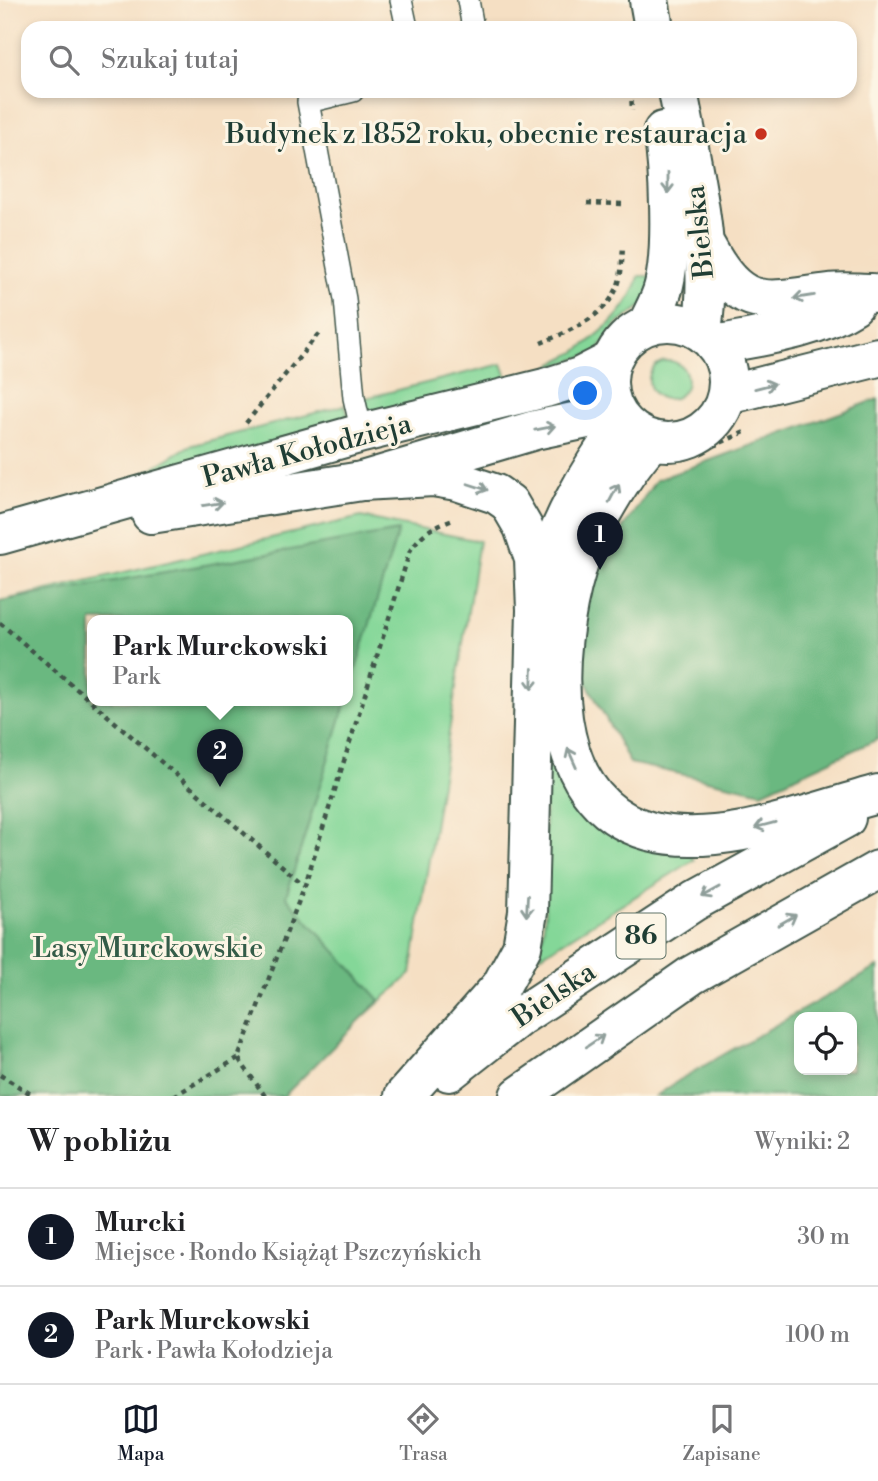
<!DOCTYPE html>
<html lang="pl">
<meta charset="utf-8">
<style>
:root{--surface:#fff;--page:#f2f2f2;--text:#202124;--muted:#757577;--line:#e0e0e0;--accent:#111827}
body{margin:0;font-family:"Libre Bodoni",serif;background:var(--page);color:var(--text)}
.controls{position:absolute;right:21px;bottom:21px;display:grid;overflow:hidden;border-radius:14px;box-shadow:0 4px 10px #0003}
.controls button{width:63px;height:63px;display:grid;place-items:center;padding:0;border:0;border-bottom:2px solid var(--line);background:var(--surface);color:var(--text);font:35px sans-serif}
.you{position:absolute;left:586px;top:394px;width:24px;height:24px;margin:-18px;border:5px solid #fff;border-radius:50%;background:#1a73e8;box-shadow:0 0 0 10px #1a73e833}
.badge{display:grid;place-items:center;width:46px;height:46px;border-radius:50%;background:var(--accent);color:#fff;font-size:23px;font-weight:700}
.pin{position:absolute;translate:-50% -58px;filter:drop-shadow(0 2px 4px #0008)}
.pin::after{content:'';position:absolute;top:37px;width:24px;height:21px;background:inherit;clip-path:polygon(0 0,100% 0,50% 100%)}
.popup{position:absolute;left:87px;top:615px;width:266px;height:91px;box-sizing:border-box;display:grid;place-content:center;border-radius:14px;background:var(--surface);filter:drop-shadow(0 2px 5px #0005);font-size:23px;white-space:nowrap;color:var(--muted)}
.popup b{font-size:26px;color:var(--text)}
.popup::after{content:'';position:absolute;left:50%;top:100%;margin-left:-14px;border:14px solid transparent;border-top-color:var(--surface)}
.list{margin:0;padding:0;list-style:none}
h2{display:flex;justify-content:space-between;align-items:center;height:91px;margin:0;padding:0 28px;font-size:30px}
h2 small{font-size:23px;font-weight:400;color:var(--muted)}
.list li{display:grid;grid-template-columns:46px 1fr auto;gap:21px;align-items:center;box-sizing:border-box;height:98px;padding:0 28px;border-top:2px solid var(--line)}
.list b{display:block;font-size:26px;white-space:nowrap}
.list p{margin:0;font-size:23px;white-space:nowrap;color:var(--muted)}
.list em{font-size:23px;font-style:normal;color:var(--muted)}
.icon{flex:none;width:38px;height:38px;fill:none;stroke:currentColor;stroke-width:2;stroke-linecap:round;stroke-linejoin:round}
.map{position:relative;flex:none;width:878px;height:1096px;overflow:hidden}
.search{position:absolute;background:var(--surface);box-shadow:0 4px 10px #0003;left:21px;right:21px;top:21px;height:77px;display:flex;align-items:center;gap:18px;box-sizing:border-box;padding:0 24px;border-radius:21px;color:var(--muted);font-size:26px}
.sheet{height:287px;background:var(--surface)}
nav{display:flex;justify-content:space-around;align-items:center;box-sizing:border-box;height:98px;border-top:2px solid var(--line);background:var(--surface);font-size:19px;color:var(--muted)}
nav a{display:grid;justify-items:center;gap:4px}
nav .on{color:var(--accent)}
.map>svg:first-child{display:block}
.green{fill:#84d798;stroke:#528a66;stroke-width:2;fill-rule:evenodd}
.forest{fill:#6bb880;stroke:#457a5a;stroke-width:2;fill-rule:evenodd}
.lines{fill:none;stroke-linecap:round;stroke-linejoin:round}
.lane-casing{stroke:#3f5549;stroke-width:24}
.secondary-casing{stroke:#3f5549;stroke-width:42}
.primary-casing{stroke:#3f5549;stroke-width:42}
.path{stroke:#3f5549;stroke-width:4.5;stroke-dasharray:5 5;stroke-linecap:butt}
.lane{stroke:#fff;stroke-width:21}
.secondary{stroke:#fff;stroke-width:38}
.primary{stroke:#fff;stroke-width:38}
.oneway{stroke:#8f9e9a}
.poi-dot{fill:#c8321e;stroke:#fcf5e5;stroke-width:2.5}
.labels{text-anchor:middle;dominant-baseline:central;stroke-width:6;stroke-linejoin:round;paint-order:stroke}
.shield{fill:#fcf5e5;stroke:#617469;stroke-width:2}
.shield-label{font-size:26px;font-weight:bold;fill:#1f3d34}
.poi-label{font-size:28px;fill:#1f3d34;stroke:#fcf5e5;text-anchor:end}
.street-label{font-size:28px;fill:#1f3d34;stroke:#fcf5e5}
.park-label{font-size:28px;fill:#335c48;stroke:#fcf5e5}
</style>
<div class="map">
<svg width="878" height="1096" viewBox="0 0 878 1096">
<rect width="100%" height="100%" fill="#fcf5e5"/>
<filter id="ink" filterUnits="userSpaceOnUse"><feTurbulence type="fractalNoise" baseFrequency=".0143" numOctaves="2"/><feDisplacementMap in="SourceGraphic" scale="14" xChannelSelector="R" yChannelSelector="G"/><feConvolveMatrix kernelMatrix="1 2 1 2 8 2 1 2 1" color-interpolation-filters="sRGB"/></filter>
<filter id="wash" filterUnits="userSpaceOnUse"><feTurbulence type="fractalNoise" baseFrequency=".00686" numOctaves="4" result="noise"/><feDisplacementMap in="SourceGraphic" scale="28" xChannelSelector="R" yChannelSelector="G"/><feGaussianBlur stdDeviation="1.57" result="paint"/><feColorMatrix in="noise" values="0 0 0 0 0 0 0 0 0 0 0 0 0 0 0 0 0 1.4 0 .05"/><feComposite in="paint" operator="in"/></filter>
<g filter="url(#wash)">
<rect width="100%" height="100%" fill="#f5dfc3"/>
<g class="green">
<path d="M 639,276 L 656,276 L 642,306 L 616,325 L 597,352 L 549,368 C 556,359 568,357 577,351 C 602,333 632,306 639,276 Z"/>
<circle cx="668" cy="380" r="19"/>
<path d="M 502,364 L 511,388 L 364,413 L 362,399 Z"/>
<path d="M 345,405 L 348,415 L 340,428 L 146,472 L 189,446 Z"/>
<path d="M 361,517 L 479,541 L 411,974 L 275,1096 L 0,1096 L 0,601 ZM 92,621 L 348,621 L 348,701 L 92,701 Z"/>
<path d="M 559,767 C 589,834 621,845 690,854 L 694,860 L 540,956 L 545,915 L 545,769 Z"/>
</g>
<g class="forest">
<path d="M 878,399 L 878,739 L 762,792 L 630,763 L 575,661 L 593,572 L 656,480 Z"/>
<path d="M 398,531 L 348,695 L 348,621 L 92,621 L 92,701 L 346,701 L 286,897 L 380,1000 L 284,1096 L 0,1096 L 0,601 Z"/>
<path d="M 878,967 L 878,1096 L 656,1096 L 684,1077 ZM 852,1017 L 852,1070 L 799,1070 L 799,1017 Z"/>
</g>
</g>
<g filter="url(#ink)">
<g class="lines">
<g class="lane-casing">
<g id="lane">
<path d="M 401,0 L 407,28"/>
<path d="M 468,0 L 473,28"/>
<path d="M 353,91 L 308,102 L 345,299 L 354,398 L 362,433"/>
</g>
</g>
<g class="secondary-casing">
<g id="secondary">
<path d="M 649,0 L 654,28"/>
<path d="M 678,91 C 693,172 714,249 702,332"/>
<path d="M 707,248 C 742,313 766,301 829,293 C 843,291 858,293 872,293"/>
<circle cx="668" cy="382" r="60"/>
<path d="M 647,325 C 653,312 661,299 664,285 C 673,248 669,169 663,131"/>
<path d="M 715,345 C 761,336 815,330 854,305"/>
<path d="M 727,395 L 878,357"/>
<path d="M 151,514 L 362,481 L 535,430 L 616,413"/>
<path d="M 0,535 L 362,433 L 545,388 L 580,377 L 611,361"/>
</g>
</g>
<g class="primary-casing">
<g id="primary">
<path d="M 652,441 C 627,466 587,533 577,568 C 552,651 541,801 649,831 C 719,850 810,812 878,794"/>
<path d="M 362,481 L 433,477 L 457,481 L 496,494 L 509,503 L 523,527 L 534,559 L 536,610 L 528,912 L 522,947 L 501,986 L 404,1096"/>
<path d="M 541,585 C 557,524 586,474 623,423"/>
<path d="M 449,1072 L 519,1017 L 695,901 L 846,818"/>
<path d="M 519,1096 L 692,975 L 878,870"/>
</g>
</g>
<g class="path">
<path d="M 631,91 L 632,111"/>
<path d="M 587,203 L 624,204"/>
<path d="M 541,343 C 569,331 607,317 618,285 C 622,274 622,259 623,247"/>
<path d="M 246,423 L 319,333"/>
<path d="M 685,459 L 747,431"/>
<path d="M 0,623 L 304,885"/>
<path d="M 0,1075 L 34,1096"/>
<path d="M 174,1096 L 238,1058"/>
<path d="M 265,1096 L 238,1058 L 305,885 L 410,551 C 421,533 434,526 453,519"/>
</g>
<use href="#lane" class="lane"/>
<use href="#secondary" class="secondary"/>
<use href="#primary" class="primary"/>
</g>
<defs><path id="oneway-shaft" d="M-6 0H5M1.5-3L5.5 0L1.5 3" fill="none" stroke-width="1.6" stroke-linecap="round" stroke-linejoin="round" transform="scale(1.75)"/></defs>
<g class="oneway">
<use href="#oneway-shaft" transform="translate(668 183) rotate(90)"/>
<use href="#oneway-shaft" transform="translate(804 297) rotate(171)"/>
<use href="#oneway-shaft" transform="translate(765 386) rotate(-14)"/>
<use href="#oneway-shaft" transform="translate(545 428) rotate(-11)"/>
<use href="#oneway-shaft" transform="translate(478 487) rotate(18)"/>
<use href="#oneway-shaft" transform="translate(614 493) rotate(-62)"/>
<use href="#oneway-shaft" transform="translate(213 504) rotate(-9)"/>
<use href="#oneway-shaft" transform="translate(532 679) rotate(92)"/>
<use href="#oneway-shaft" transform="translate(572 758) rotate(-114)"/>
<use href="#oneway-shaft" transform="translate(765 825) rotate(165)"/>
<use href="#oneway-shaft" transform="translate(711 892) rotate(151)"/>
<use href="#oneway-shaft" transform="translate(527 906) rotate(93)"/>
<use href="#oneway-shaft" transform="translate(787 920) rotate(-30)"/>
<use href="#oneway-shaft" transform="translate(595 1041) rotate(-34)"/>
</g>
</g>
<circle class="poi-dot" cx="761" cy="134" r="7"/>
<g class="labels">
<rect class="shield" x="616.5" y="913.5" width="49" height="45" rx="5"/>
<g class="shield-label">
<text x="641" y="936">86</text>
</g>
<g class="poi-label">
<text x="747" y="134">Budynek z 1852 roku, obecnie restauracja</text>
</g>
<g class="street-label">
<text transform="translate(700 232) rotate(-96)">Bielska</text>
<text transform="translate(307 451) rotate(-15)">Pawła Kołodzieja</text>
<text transform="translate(554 995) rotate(-34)">Bielska</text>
</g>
<g class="park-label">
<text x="148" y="948">Lasy Murckowskie</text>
</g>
</g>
</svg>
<div class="controls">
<button><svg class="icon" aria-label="locate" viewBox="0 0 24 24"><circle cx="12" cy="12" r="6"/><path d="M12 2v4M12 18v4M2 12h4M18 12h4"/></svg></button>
</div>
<div class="you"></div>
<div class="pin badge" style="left:600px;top:570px">1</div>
<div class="pin badge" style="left:220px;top:787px">2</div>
<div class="popup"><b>Park Murckowski</b>Park</div>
<div class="search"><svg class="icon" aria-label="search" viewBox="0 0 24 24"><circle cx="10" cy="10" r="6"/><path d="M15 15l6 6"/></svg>Szukaj tutaj</div>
</div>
<section class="sheet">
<h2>W pobliżu<small>Wyniki: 2</small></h2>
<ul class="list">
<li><span class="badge">1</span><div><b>Murcki</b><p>Miejsce · Rondo Książąt Pszczyńskich</p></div><em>30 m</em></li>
<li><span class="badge">2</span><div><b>Park Murckowski</b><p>Park · Pawła Kołodzieja</p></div><em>100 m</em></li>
</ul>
</section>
<nav>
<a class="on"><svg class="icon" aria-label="map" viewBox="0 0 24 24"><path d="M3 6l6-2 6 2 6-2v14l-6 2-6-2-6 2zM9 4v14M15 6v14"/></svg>Mapa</a>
<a><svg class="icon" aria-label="directions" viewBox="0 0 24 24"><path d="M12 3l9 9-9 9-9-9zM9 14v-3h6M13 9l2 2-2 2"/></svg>Trasa</a>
<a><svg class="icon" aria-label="saved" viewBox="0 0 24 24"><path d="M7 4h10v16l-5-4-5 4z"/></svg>Zapisane</a>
</nav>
